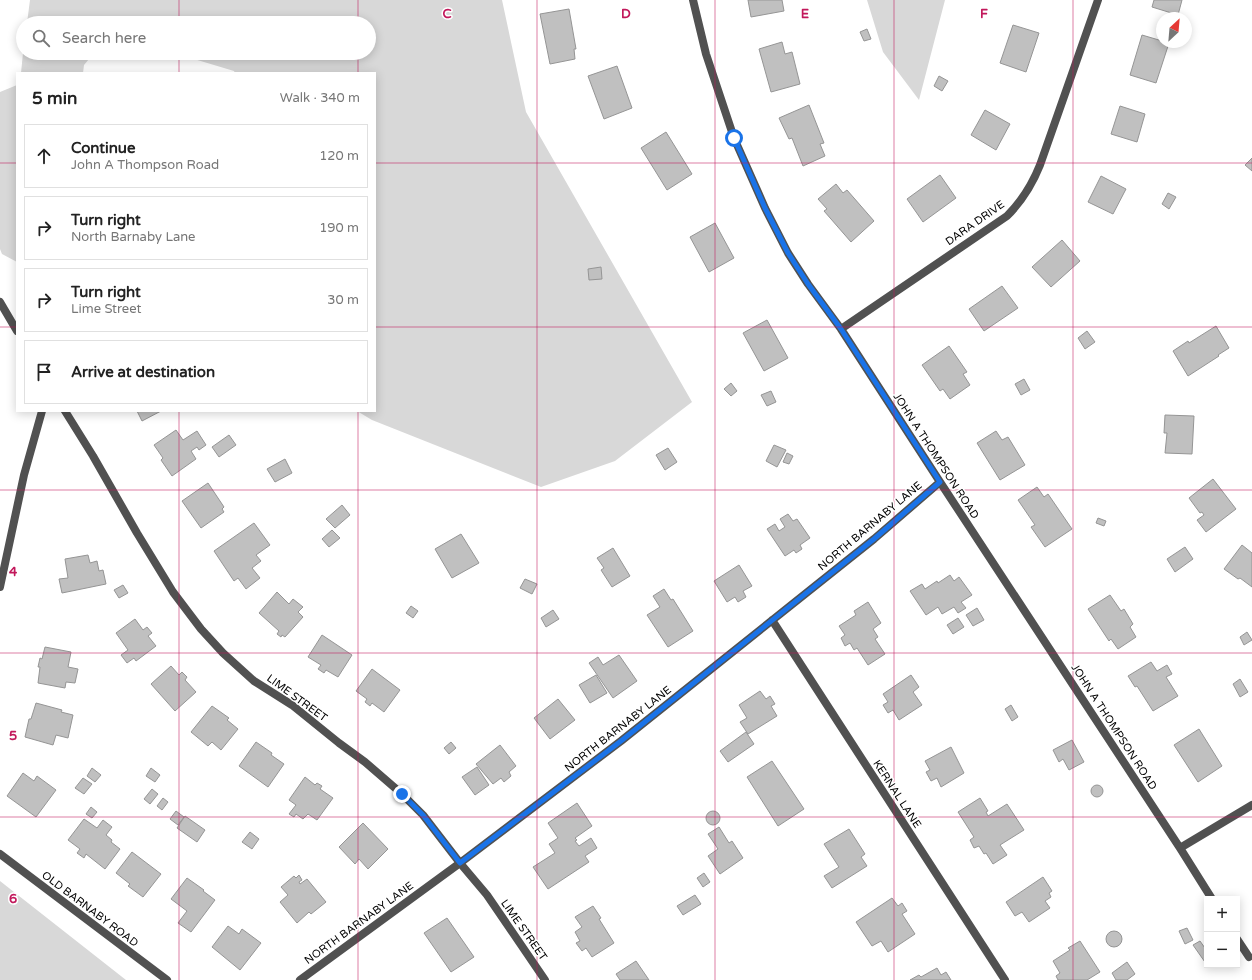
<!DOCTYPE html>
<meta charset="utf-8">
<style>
body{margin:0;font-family:"Varela Round",sans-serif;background:#f6f6f6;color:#222}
.controls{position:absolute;right:12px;bottom:12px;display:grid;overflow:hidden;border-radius:0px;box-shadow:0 2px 10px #0003}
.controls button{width:36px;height:36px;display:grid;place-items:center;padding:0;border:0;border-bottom:1px solid #e0e0e0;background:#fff;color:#222;font:20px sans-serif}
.compass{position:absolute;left:1156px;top:12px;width:36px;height:36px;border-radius:50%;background:#fff;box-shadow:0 2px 10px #0003;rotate:26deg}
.stop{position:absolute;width:12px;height:12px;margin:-9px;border:3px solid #1a73e8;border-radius:50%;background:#fff}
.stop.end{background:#1a73e8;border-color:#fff;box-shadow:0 1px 4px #0008}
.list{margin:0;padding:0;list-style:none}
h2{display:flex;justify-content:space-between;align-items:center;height:52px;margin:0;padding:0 16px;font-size:17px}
h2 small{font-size:13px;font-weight:400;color:#767676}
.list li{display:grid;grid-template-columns:26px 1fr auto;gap:12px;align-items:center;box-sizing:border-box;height:64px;margin:0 8px 8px;padding:0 8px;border:1px solid #e0e0e0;border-radius:0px}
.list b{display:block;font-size:15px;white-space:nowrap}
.list p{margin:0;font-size:13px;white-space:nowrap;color:#767676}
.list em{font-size:13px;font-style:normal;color:#767676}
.icon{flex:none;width:22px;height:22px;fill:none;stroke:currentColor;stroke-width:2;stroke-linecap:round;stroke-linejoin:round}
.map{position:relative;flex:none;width:1252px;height:980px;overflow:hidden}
.search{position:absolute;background:#fff;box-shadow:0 2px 10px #0003;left:16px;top:16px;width:360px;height:44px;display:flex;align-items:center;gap:10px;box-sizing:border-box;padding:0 14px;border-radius:22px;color:#767676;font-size:15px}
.panel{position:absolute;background:#fff;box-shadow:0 2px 10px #0003;left:16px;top:72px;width:360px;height:340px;border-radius:0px}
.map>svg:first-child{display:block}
</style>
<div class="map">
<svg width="1252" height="980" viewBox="0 0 1252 980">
<rect width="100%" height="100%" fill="#fff"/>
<path fill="#d8d8d8" d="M30,0H502L526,112L692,402L615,461L541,487L372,420L357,411H375V73H235L234,71L174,53H369V23H27Z
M867,0H945L919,100L883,52Z
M23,53H94L84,65L83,73H21Z
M17,85V262L2,254L0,249V92Z
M0,880V881L126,980H0Z"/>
<path fill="#c0c0c0" stroke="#959595" d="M748,0H782L784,11L751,17Z
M1154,0H1182L1178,15L1152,7Z
M569,9L576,49H574L575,59L550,64L540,14Z
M1013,25L1039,33L1026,72L1000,63Z
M867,29L871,39L864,41L860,32Z
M1142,35L1169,43L1156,83L1130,75Z
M782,42L785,54L792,52L800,84L771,92L759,49Z
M617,66L632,108L604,119L588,76Z
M939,76L948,81L942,91L934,86Z
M809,105L824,143L820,144L825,156L803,166L792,138L789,139L779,118Z
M1120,106L1145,114L1137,142L1111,134Z
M985,110L1010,124L996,150L971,135Z
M666,132L692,174L667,190L641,148Z
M1252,158V171L1245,165Z
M940,175L956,198L923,222L907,199Z
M1101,176L1126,189L1113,214L1088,202Z
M836,184L843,193L847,190L874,221L851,242L824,211L827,209L818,199Z
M1168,193L1176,197L1169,209L1162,204Z
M715,223L734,258L709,272L690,237Z
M1062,240L1080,261L1051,287L1032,267Z
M601,267L602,279L589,280L588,269Z
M1002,286L1018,308L984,331L969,309Z
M767,320L788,358L764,371L743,333Z
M1216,326L1229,348L1218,355L1219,356L1188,376L1173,351L1188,341L1189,343Z
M1087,331L1095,342L1085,349L1078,338Z
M949,346L967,372L963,374L970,385L950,399L943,389L940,391L922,365Z
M1024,379L1030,390L1021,395L1015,384Z
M731,383L737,391L731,396L724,389Z
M771,391L776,402L767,406L761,395Z
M137,411H161L142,421Z
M1165,415L1194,416L1192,454L1165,453L1167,433H1164Z
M176,430L183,440L197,431L206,445L199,450L197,447L191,451L196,459L172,476L161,460L163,458L154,445Z
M996,431L1002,440L1008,437L1025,465L1000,480L977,443Z
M229,435L236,445L219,457L212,447Z
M774,445L786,450L777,467L766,461Z
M668,448L677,462L665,470L656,455Z
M787,453L793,456L789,464L783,462Z
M285,459L292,473L275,482L267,469Z
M1213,479L1236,509L1206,532L1197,520L1204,515L1202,512L1200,513L1189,498Z
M208,483L224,507L222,509L224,512L201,528L182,501Z
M1037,487L1044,497L1048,494L1072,529L1045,547L1031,527L1035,525L1018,500Z
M342,505L350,515L335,528L326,519Z
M788,514L793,521L797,519L810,538L800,545L802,549L796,553L794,550L785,556L767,529L775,524L779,531L785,527L780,519Z
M1098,518L1106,521L1104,526L1096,523Z
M254,523L270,545L256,555L261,561L252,568L260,578L246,589L238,578L234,581L214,551Z
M332,530L340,538L329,547L322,539Z
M461,534L479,563L452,578L435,549Z
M1242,545L1252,553V587L1240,578L1238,579L1224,569Z
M1185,547L1193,559L1175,572L1167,559Z
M613,548L630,576L612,587L601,570L604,568L597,558Z
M88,555L90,563L97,561L99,571L103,570L106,584L62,593L59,579L68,578L65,559Z
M739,565L752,586L743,591L746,597L738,602L735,597L727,602L714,581Z
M950,575L954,581L959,577L972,595L961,602L966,608L958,613L954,607L942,614L938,607L926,615L910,591L922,584L925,589L937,581L938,583Z
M525,579L537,584L532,594L520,588Z
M123,585L128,593L119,598L114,590Z
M664,589L671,600L673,599L693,631L668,647L647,615L660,607L653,596Z
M277,592L289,604L293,599L303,607L298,612L303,617L285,637L282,635L281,637L277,634L279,631L259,613Z
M1110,595L1121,611L1124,609L1133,624L1130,627L1136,637L1118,649L1111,639L1109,641L1088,609Z
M868,602L881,623L873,629L878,637L875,639L885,654L868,665L857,648L854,650L850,643L845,646L841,638L845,635L839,626L856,615L854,611Z
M411,606L418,611L413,618L406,613Z
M977,608L984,620L973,626L966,615Z
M553,610L559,619L546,627L541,618Z
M958,618L964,627L953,634L947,625Z
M135,619L143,630L147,627L152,633L148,636L156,646L136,661L134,658L127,663L121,655L128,650L116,633Z
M1247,632L1252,640L1244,645L1240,637Z
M322,635L352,655L338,677L326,670L324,673L318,669L321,665L308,657Z
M45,647L71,652L68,667L78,669L75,683L66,682L65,688L38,683L40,667H38L40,658L42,659Z
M619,655L637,681L613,698L589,663L598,657L603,665Z
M1151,662L1157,671L1167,665L1172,674L1166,677L1178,696L1153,711L1137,686L1135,687L1128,676Z
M171,666L179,675L182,672L187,677L185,680L196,692L175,711L151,684Z
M372,669L400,690L384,712L372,703L370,706L365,702L367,699L356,691Z
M596,675L607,693L590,703L579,685Z
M911,675L919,687L913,692L922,705L899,720L893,710L888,713L883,705L888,702L883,694Z
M1240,679L1248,692L1240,697L1233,684Z
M760,691L766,699L770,696L775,704L771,706L777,716L748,734L740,722L747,718L739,705Z
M558,699L575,720L550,739L534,718Z
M36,703L62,710L61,712L73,715L68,738L56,735L53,745L25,737L29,719H31Z
M1011,705L1018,717L1012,721L1005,709Z
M212,706L229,718L227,720L238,729L221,750L212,742L208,746L191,732Z
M1199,729L1222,766L1198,782L1174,745Z
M746,732L754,744L728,762L720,751Z
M1072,740L1084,762L1069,770L1063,759L1059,762L1053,750Z
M256,742L272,753L271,755L284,764L268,787L239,766Z
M451,742L456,748L449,754L444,748Z
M500,745L516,766L509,772L511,776L504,782L501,778L493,784L476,764Z
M951,747L964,773L941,787L937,778L931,781L926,772L930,770L925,761Z
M772,761L804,809L778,826L747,777Z
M477,767L489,785L475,795L462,777Z
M92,768L101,775L95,782L87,776Z
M151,768L160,775L155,782L146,776Z
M23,773L34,781L37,776L56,790L36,817L7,796Z
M305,777L315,785L317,783L322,786L320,789L333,798L317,820L308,814L303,819L296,814L294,817L289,814L296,805L289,800Z
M83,778L92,784L84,794L75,788Z
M1091 791a6 6 0 1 1 12 0a6 6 0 1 1-12 0Z
M152,789L158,794L150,804L144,799Z
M163,798L168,802L162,810L157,806Z
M980,798L988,811L986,812L988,816L1007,804L1024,830L1000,845L1007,855L993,864L986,853L984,854L979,846L974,848L970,840L974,837L958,812Z
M577,803L592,826L575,838L577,840L575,841L579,846L591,838L597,848L585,856L589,862L548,889L533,867L555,853L549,844L558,838L548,823Z
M91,807L97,812L92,818L86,814Z
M706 818a7 7 0 1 1 14 0a7 7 0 1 1-14 0Z
M176,811L184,817L178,825L170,819Z
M185,816L205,830L197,842L177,828Z
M84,819L97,828L103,820L112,827L106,835L112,840L111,842L120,849L105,869L86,854L84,858L77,853L80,849L68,840Z
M363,823L388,849L368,869L359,859L355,864L339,847Z
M719,827L729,843L732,841L743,858L720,874L708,856L718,849L708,834Z
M849,829L865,854L861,857L867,866L832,888L824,876L839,867L824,844Z
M250,832L259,839L252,849L242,842Z
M132,852L161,874L143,897L128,886L130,884L116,873Z
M704,873L710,882L703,887L697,878Z
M299,875L302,880L299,882L300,884L307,879L326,902L311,914L309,912L297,923L280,902L288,895L281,887L294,876L296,878Z
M1043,877L1052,891L1049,893L1051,897L1045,901L1050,908L1029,922L1022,912L1015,916L1006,902Z
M187,878L204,890L203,891L215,900L191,932L178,923L187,911L171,899Z
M695,895L701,904L683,915L677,906Z
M892,898L898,906L902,903L907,911L902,914L915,934L888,952L881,941L872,946L856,922Z
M593,906L601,918L599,919L614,943L592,957L586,948L582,951L576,943L580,941L575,932L582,927L575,917Z
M447,918L474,957L451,972L424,933Z
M228,926L239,934L242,929L261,943L240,970L212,947Z
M1187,928L1193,940L1185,944L1179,931Z
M1106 939a8 8 0 1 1 16 0a8 8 0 1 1-16 0Z
M1080,941L1100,972L1087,980H1058L1056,976L1060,973L1053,961L1070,950L1068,948Z
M1200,941L1207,951V965L1193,945Z
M636,961L649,980H620L616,974Z
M1127,962L1135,974L1127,980H1116L1112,973Z
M937,968L941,975L946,972L951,980H910L919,975L921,977Z"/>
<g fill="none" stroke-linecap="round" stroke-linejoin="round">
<path stroke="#515151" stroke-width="8" d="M693,0L706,54L734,138L765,208L788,253L808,284L841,329L940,482L1180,848L1212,899
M0,302L17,331
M841,329L1007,216C1022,201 1032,185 1040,165L1098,0
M65,411L93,456L137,533L173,592L201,629L223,653L254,681L292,705L339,743L365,762L402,794L423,815L460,863L487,895L545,980
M0,587L24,475L42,411
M772,620L1005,980
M1180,848L1252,805
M0,854L167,980
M1237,939L1249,957
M300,980L460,863L621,741L874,539L940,482"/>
</g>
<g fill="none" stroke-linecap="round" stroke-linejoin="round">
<path stroke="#1a73e8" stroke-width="5" d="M402,794L423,815L460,863L621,741L874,539L940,482L841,329L808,284L788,253L765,208L734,138"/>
</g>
<path fill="none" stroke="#c2185b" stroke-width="1" stroke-opacity="0.55" d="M179,0V23M358,0V23M537,0V980M715,0V980M894,0V980M1073,0V980M179,53V73M358,53V73M0,163H17M375,163H1252M0,327H17M375,327H1252M179,411V980M358,411V980M0,490H1252M0,653H1252M0,817H1252"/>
<g text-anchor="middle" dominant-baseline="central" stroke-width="3" stroke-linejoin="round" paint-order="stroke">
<g font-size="11" fill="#000" stroke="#fff">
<text transform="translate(975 223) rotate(-35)">DARA DRIVE</text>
<text transform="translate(936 456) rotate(57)">JOHN A THOMPSON ROAD</text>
<text transform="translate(870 526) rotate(-40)">NORTH BARNABY LANE</text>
<text transform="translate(297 698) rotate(36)">LIME STREET</text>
<text transform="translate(1114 727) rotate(57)">JOHN A THOMPSON ROAD</text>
<text transform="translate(618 729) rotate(-38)">NORTH BARNABY LANE</text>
<text transform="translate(897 794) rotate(57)">KERNAL LANE</text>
<text transform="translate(90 909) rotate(37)">OLD BARNABY ROAD</text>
<text transform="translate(359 923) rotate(-36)">NORTH BARNABY LANE</text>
<text transform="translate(524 930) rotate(55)">LIME STREET</text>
</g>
</g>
<g font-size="13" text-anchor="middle" font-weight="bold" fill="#c2185b" stroke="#fff" stroke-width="3" stroke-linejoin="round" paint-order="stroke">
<text x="447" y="18">C</text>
<text x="626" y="18">D</text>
<text x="805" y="18">E</text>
<text x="984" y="18">F</text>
<text x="13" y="576">4</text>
<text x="13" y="740">5</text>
<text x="13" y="903">6</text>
</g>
</svg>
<div class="controls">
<button>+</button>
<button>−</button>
</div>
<svg class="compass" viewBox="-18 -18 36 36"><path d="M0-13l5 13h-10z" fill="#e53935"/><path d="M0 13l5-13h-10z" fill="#767676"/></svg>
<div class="stop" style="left:734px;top:138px"></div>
<div class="stop end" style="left:402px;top:794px"></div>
<div class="search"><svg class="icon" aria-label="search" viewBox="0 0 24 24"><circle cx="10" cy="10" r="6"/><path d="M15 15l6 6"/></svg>Search here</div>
<section class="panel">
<h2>5 min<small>Walk · 340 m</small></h2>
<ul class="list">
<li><svg class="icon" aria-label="ahead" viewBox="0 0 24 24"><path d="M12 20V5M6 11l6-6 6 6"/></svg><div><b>Continue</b><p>John A Thompson Road</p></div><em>120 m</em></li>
<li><svg class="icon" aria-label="right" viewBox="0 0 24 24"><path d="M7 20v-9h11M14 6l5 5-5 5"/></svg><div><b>Turn right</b><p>North Barnaby Lane</p></div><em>190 m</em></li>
<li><svg class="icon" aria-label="right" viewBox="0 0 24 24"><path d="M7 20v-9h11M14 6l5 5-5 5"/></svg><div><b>Turn right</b><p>Lime Street</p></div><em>30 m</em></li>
<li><svg class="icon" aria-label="arrive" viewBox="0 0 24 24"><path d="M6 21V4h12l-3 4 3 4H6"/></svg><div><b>Arrive at destination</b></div></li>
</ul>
</section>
</div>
